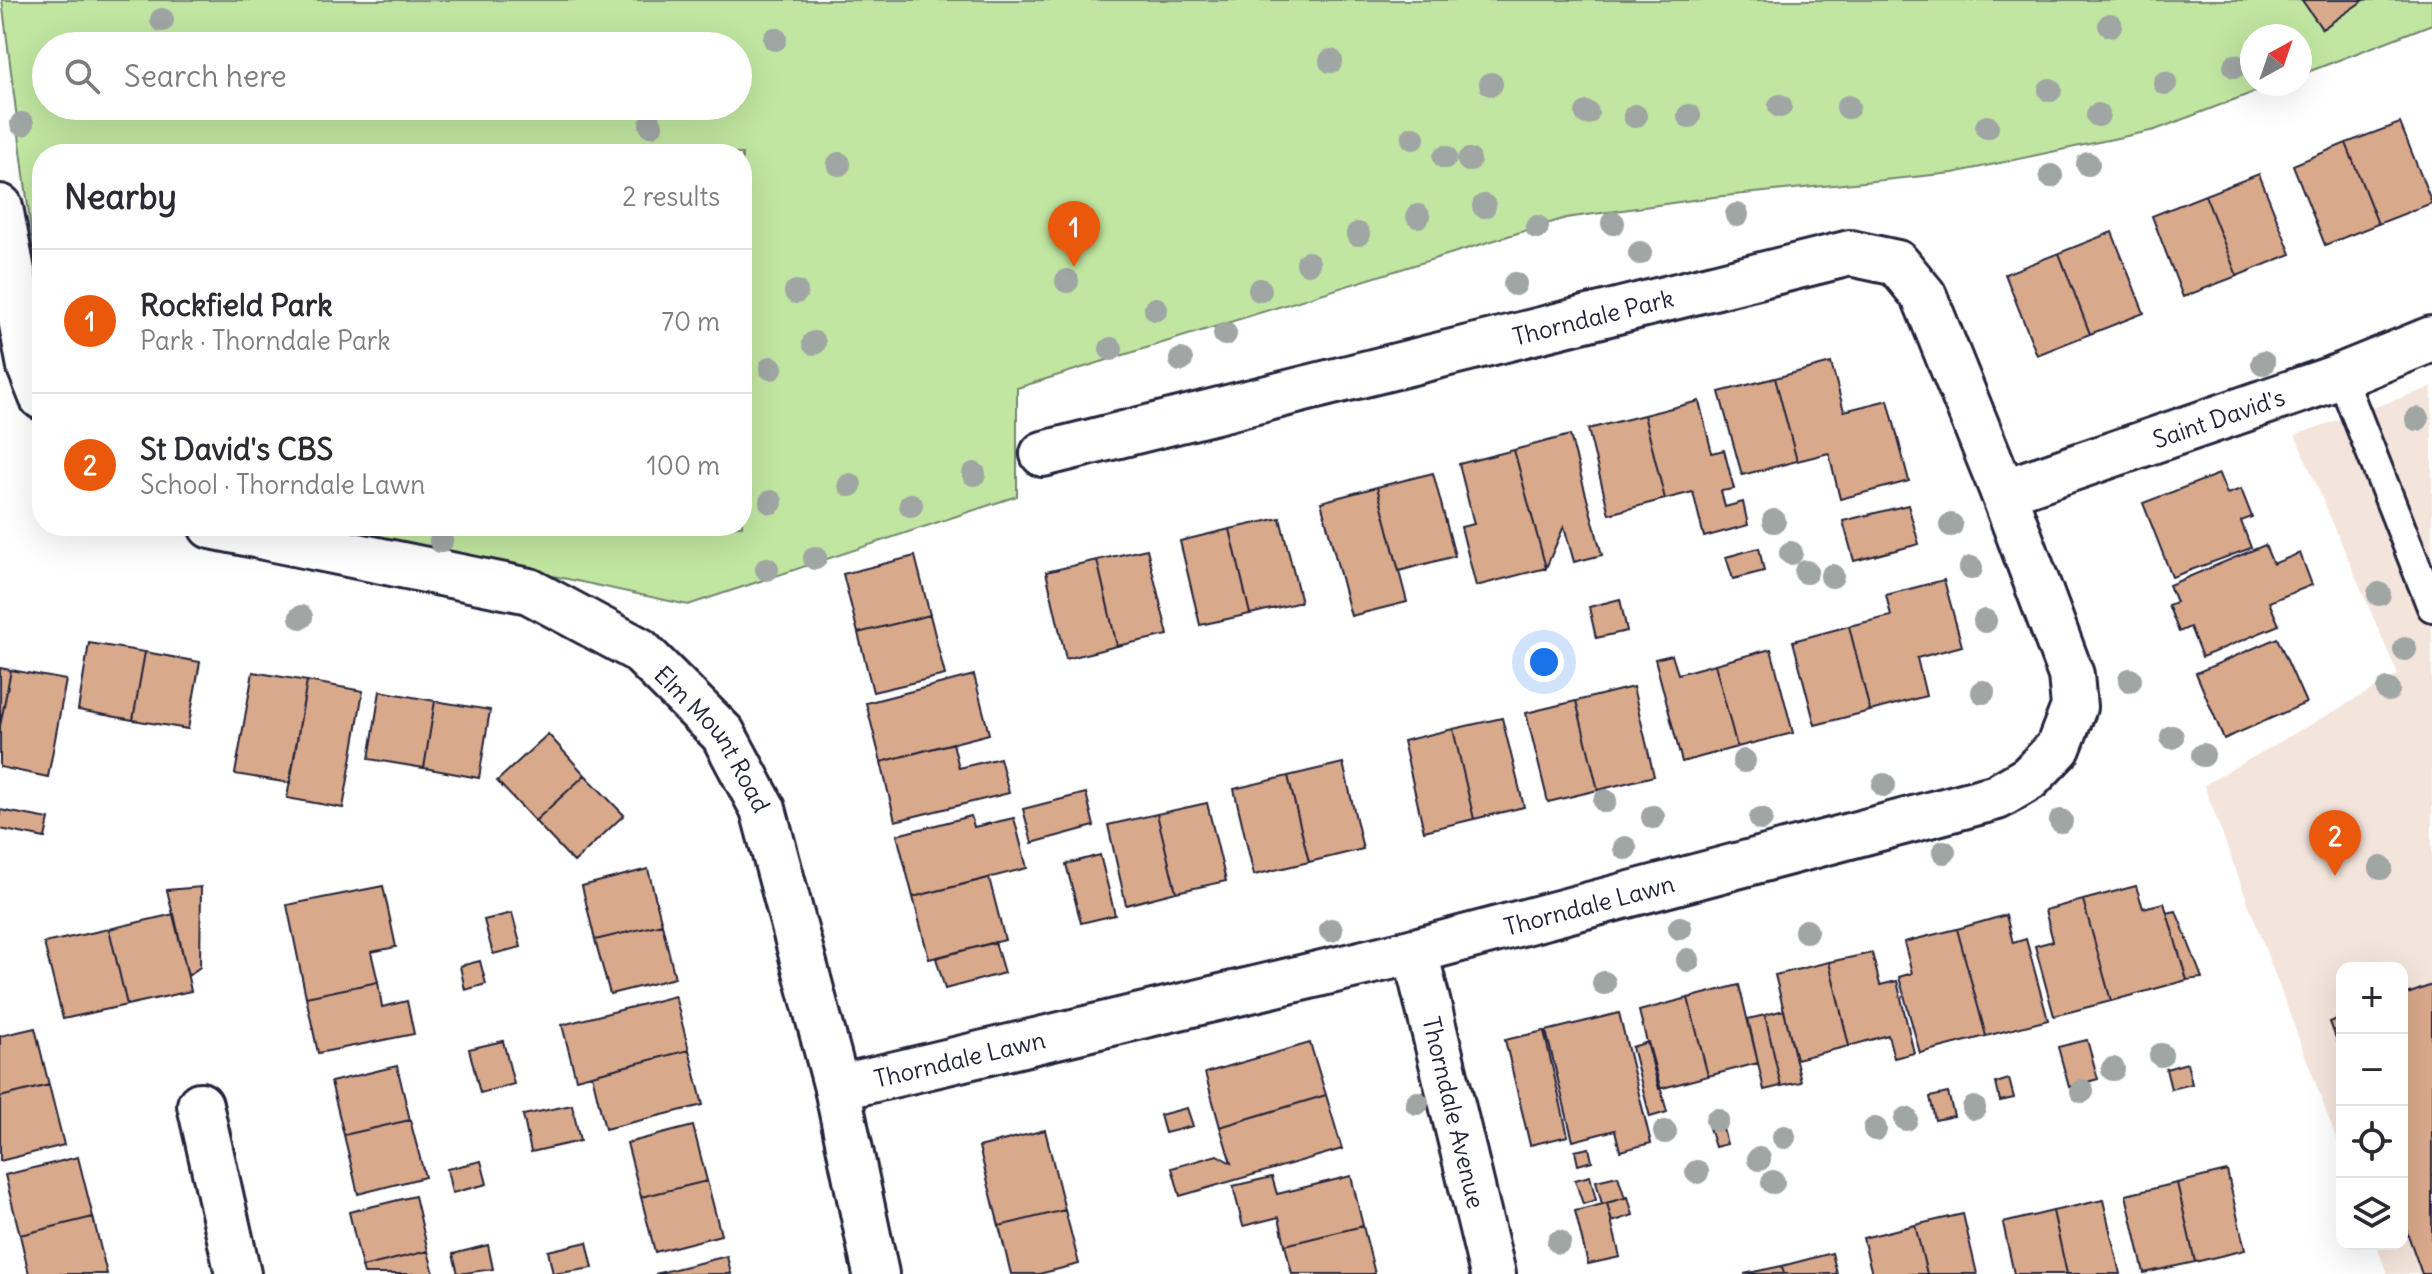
<!DOCTYPE html>
<meta charset="utf-8">
<style>
body{margin:0;font-family:Delius,sans-serif;background:#f7f7f7;color:#2b2b33}
.controls{position:absolute;right:24px;bottom:24px;display:grid;overflow:hidden;border-radius:16px;box-shadow:0 8px 32px #0002}
.controls button{width:72px;height:72px;display:grid;place-items:center;padding:0;border:0;border-bottom:2px solid #e1e1e2;background:#fff;color:#2b2b33;font:40px sans-serif}
.compass{position:absolute;left:2240px;top:24px;width:72px;height:72px;border-radius:50%;background:#fff;box-shadow:0 8px 32px #0002;rotate:40deg}
.you{position:absolute;left:1544px;top:662px;width:28px;height:28px;margin:-20px;border:6px solid #fff;border-radius:50%;background:#1a73e8;box-shadow:0 0 0 12px #1a73e833}
.badge{display:grid;place-items:center;width:52px;height:52px;border-radius:50%;background:#ea580c;color:#fff;font-size:26px;font-weight:700}
.pin{position:absolute;translate:-50% -66px;filter:drop-shadow(0 2px 4px #0008)}
.pin::after{content:'';position:absolute;top:42px;width:28px;height:24px;background:inherit;clip-path:polygon(0 0,100% 0,50% 100%)}
.list{margin:0;padding:0;list-style:none}
h2{display:flex;justify-content:space-between;align-items:center;height:104px;margin:0;padding:0 32px;font-size:34px}
h2 small{font-size:26px;font-weight:400;color:#7c7c81}
.list li{display:grid;grid-template-columns:52px 1fr auto;gap:24px;align-items:center;box-sizing:border-box;height:144px;padding:0 32px;border-top:2px solid #e1e1e2}
.list b{display:block;font-size:30px;white-space:nowrap}
.list p{margin:0;font-size:26px;white-space:nowrap;color:#7c7c81}
.list em{font-size:26px;font-style:normal;color:#7c7c81}
.icon{flex:none;width:44px;height:44px;fill:none;stroke:currentColor;stroke-width:2;stroke-linecap:round;stroke-linejoin:round}
.map{position:relative;flex:none;width:2432px;height:1274px;overflow:hidden}
.search{position:absolute;background:#fff;box-shadow:0 8px 32px #0002;left:32px;top:32px;width:720px;height:88px;display:flex;align-items:center;gap:20px;box-sizing:border-box;padding:0 28px;border-radius:44px;color:#7c7c81;font-size:30px}
.panel{position:absolute;background:#fff;box-shadow:0 8px 32px #0002;left:32px;top:144px;width:720px;height:392px;border-radius:32px}
.map>svg:first-child{display:block}
</style>
<div class="map">
<svg width="2432" height="1274" viewBox="0 0 2432 1274">
<rect width="100%" height="100%" fill="#fff"/>
<filter id="ink" filterUnits="userSpaceOnUse"><feTurbulence type="fractalNoise" baseFrequency=".0125" numOctaves="2"/><feDisplacementMap in="SourceGraphic" scale="16" xChannelSelector="R" yChannelSelector="G"/><feConvolveMatrix kernelMatrix="1 2 1 2 8 2 1 2 1" color-interpolation-filters="sRGB"/></filter>
<g filter="url(#ink)">
<path fill="#f4e5dc" d="M2432,387V1274H2387L2376,1244H2402V968H2342V1154L2204,785L2398,675L2295,435Z"/>
<path fill="#c1e6a1" stroke="#72846e" stroke-width="2" fill-rule="evenodd" d="M2,0H2432V24L2300,75V36H2252V84H2275L2155,130L1953,173L1714,197L1566,218L1017,388V496L688,605L322,526H742V154H42V317ZM46,46H738V106H46Z"/>
<path fill="#d9a98b" stroke="#22223b" stroke-width="2" d="M2302,0H2364L2322,29Z
M2400,123L2432,203L2378,224L2346,143Z
M2346,143L2378,224L2325,245L2293,165Z
M2259,174L2291,254L2237,276L2205,195Z
M2205,195L2237,276L2183,297L2152,216Z
M2112,232L2144,313L2090,334L2059,253Z
M2059,253L2090,334L2037,355L2005,274Z
M1831,363L1844,411L1888,400L1909,481L1840,499L1829,453L1797,461L1775,378Z
M1775,378L1797,461L1742,475L1719,392Z
M1699,401L1712,453L1724,450L1734,489L1721,491L1725,507L1743,502L1748,525L1704,537L1693,492L1665,499L1644,415Z
M1644,415L1665,499L1609,514L1588,429Z
M1570,435L1602,555L1574,562L1564,526L1546,568L1514,450Z
M1514,450L1546,568L1476,586L1461,527L1474,524L1459,464Z
M1433,473L1455,556L1399,571L1377,487Z
M2219,474L2227,494L2241,489L2252,517L2241,521L2251,548L2172,577L2143,503Z
M1377,487L1407,602L1351,616L1321,502Z
M1908,505L1919,544L1854,561L1843,521Z
M1280,518L1301,602L1250,614L1230,529Z
M1230,529L1250,614L1200,625L1180,541Z
M2265,545L2273,564L2300,553L2312,585L2269,602L2279,625L2202,657L2190,627L2179,632L2168,605L2176,602L2169,585Z
M1759,548L1764,571L1733,579L1726,557Z
M1147,549L1168,635L1117,646L1097,560Z
M915,556L930,615L858,633L843,574Z
M1097,560L1117,646L1066,659L1046,572Z
M1944,580L1962,646L1917,658L1926,696L1870,711L1849,626L1891,616L1886,595Z
M1620,599L1627,631L1596,638L1589,607Z
M930,615L945,675L873,692L858,633Z
M1849,626L1870,711L1815,725L1793,641Z
M2277,638L2306,703L2224,739L2196,673Z
M89,643L145,652L133,720L78,710Z
M1771,649L1793,733L1737,747L1715,664Z
M145,652L200,662L188,729L133,720Z
M1672,655L1678,674L1715,664L1737,747L1682,762L1655,659Z
M0,668L11,670L0,726Z
M11,670L66,680L48,777L0,767V726Z
M253,672L307,681L290,783L235,774Z
M974,675L989,734L881,762L866,703Z
M307,681L363,691L343,808L287,798Z
M1633,687L1654,776L1598,790L1576,701Z
M380,691L435,701L424,768L369,759Z
M435,701L490,710L479,778L424,768Z
M1576,701L1598,790L1548,802L1526,713Z
M1502,718L1524,807L1474,819L1453,729Z
M1453,729L1474,819L1424,831L1403,741Z
M548,734L585,775L535,821L497,781Z
M953,743L959,768L1000,758L1009,793L895,821L881,762Z
M1343,763L1363,849L1309,862L1288,776Z
M585,775L624,815L574,862L535,821Z
M1288,776L1309,862L1254,875L1234,789Z
M1086,793L1094,826L1032,843L1023,809Z
M1207,803L1226,881L1176,892L1157,814Z
M0,810L49,819L45,838L0,829Z
M1157,814L1176,892L1126,905L1108,825Z
M971,816L974,827L1014,818L1027,868L913,897L897,835Z
M1100,855L1115,915L1081,923L1066,864Z
M648,869L662,924L595,940L582,886Z
M989,878L1005,940L929,959L913,897Z
M383,886L396,947L371,952L378,982L306,997L287,905Z
M2136,886L2143,908L2164,903L2187,980L2111,1001L2083,900Z
M201,887L200,967L188,976L167,890Z
M2083,900L2111,1001L2054,1016L2035,946L2053,941L2045,910Z
M2176,911L2202,978L2187,980L2167,913Z
M512,913L521,947L493,954L484,920Z
M174,914L191,991L127,1005L109,929Z
M2006,915L2013,943L2026,939L2048,1020L1986,1036L1957,929Z
M662,924L675,978L610,994L595,940Z
M109,929L127,1005L63,1019L44,943Z
M1957,929L1986,1036L1920,1053L1899,977L1912,973L1904,942Z
M995,942L1004,973L945,989L936,958Z
M1872,953L1880,985L1897,981L1914,1053L1894,1058L1888,1035L1849,1046L1829,962Z
M480,961L486,984L465,990L460,966Z
M1829,962L1849,1046L1796,1059L1775,975Z
M378,982L382,1007L407,1001L414,1034L318,1053L306,997Z
M1739,985L1758,1063L1708,1076L1688,998Z
M2432,985V1274H2422L2402,1218V996Z
M675,996L689,1050L576,1079L562,1025Z
M1688,998L1708,1076L1659,1089L1639,1011Z
M1784,1010L1801,1082L1781,1086L1765,1015Z
M1619,1013L1651,1143L1620,1151L1615,1130L1573,1141L1546,1031Z
M1765,1015L1781,1086L1764,1090L1748,1019Z
M2342,1017V1054L2330,1022Z
M35,1028L49,1085L0,1097V1036Z
M1544,1031L1568,1136L1530,1145L1505,1040Z
M2087,1040L2098,1079L2069,1087L2058,1047Z
M503,1041L514,1084L480,1093L469,1049Z
M1648,1042L1667,1112L1650,1117L1632,1047Z
M1310,1043L1326,1095L1220,1127L1205,1073Z
M689,1050L703,1105L605,1129L592,1075Z
M2187,1063L2192,1084L2171,1089L2166,1069Z
M397,1066L410,1120L344,1135L331,1082Z
M2009,1079L2014,1098L2000,1101L1996,1083Z
M49,1085L64,1145L0,1161V1097Z
M1948,1093L1954,1116L1935,1120L1930,1097Z
M1326,1095L1342,1149L1180,1196L1172,1168L1217,1155L1231,1163L1220,1127Z
M572,1105L580,1141L531,1152L523,1115Z
M1187,1108L1193,1126L1165,1133L1160,1115Z
M410,1120L425,1177L358,1194L344,1135Z
M1721,1121L1727,1144L1715,1147L1708,1125Z
M693,1126L707,1181L641,1197L627,1143Z
M1045,1130L1065,1210L999,1226L979,1147Z
M1589,1148L1592,1161L1578,1165L1575,1151Z
M78,1157L93,1217L20,1235L5,1175Z
M481,1161L487,1184L452,1193L447,1169Z
M2227,1171L2245,1250L2195,1262L2177,1183Z
M1351,1176L1363,1226L1285,1245L1279,1217L1243,1226L1233,1186L1272,1177L1277,1194Z
M1590,1176L1596,1200L1583,1204L1575,1180Z
M1618,1176L1625,1198L1602,1204L1596,1181Z
M707,1181L721,1235L655,1252L641,1197Z
M2177,1183L2195,1262L2144,1273L2126,1195Z
M415,1196L428,1251L362,1267L349,1212Z
M1628,1197L1633,1215L1612,1222L1607,1203Z
M2103,1200L2120,1274H2067L2053,1211Z
M1607,1203L1620,1257L1588,1264L1575,1211Z
M1065,1210L1079,1264L1039,1274H1011L999,1226Z
M2053,1211L2067,1274H2014L2003,1223Z
M1963,1214L1977,1274H1927L1915,1225Z
M93,1217L107,1274H29L20,1235Z
M1915,1225L1927,1274H1872L1863,1238Z
M1363,1226L1375,1274H1292L1285,1245Z
M587,1242L593,1268L553,1274L548,1251Z
M488,1245L493,1269L458,1274L453,1254Z
M428,1251L434,1274H364L362,1267Z
M1832,1253L1837,1274H1784L1782,1266Z
M727,1256L731,1274H655Z
M1782,1266L1784,1274H1744Z"/>
<g fill="none" stroke-linecap="round" stroke-linejoin="round">
<g stroke="#22223b" stroke-width="34">
<path id="service" d="M2341,376L2432,607"/>
</g>
<g stroke="#22223b" stroke-width="50">
<g id="minor">
<path d="M0,207L30,367L42,397"/>
<path id="s1" d="M2003,492L2341,376L2432,339"/>
<path id="s2" d="M211,526L529,591L639,650L723,734L763,809L837,1088L876,1274"/>
<path id="s3" d="M1415,951L1493,1274"/>
<path id="s4" d="M837,1088L1415,951L1997,797L2029,778L2058,748L2074,707L2071,675L2003,492L1924,296L1897,263L1850,253L1043,454"/>
<path d="M200,1105L238,1274"/>
</g>
</g>
<use href="#service" stroke="#fff" stroke-width="28"/>
<use href="#minor" stroke="#fff" stroke-width="44"/>
</g>
<g fill="#a0a6a4">
<circle cx="162" cy="20" r="12"/>
<circle cx="2110" cy="25" r="12"/>
<circle cx="775" cy="39" r="12"/>
<circle cx="1331" cy="61" r="12"/>
<circle cx="2235" cy="66" r="12"/>
<circle cx="2165" cy="83" r="12"/>
<circle cx="1491" cy="84" r="12"/>
<circle cx="2050" cy="90" r="12"/>
<circle cx="1780" cy="106" r="12"/>
<circle cx="1848" cy="107" r="12"/>
<circle cx="1587" cy="113" r="12"/>
<circle cx="2098" cy="115" r="12"/>
<circle cx="1635" cy="116" r="12"/>
<circle cx="1689" cy="116" r="12"/>
<circle cx="22" cy="124" r="12"/>
<circle cx="651" cy="125" r="12"/>
<circle cx="1987" cy="127" r="12"/>
<circle cx="1413" cy="138" r="12"/>
<circle cx="1445" cy="157" r="12"/>
<circle cx="1469" cy="160" r="12"/>
<circle cx="839" cy="164" r="12"/>
<circle cx="2088" cy="164" r="12"/>
<circle cx="2051" cy="176" r="12"/>
<circle cx="1484" cy="206" r="12"/>
<circle cx="1737" cy="215" r="12"/>
<circle cx="1418" cy="216" r="12"/>
<circle cx="1613" cy="223" r="12"/>
<circle cx="1537" cy="227" r="12"/>
<circle cx="1358" cy="234" r="12"/>
<circle cx="1640" cy="253" r="12"/>
<circle cx="1308" cy="263" r="12"/>
<circle cx="1067" cy="281" r="12"/>
<circle cx="1515" cy="284" r="12"/>
<circle cx="1260" cy="290" r="12"/>
<circle cx="796" cy="292" r="12"/>
<circle cx="1156" cy="309" r="12"/>
<circle cx="1225" cy="334" r="12"/>
<circle cx="814" cy="343" r="12"/>
<circle cx="1111" cy="349" r="12"/>
<circle cx="1181" cy="360" r="12"/>
<circle cx="2263" cy="363" r="12"/>
<circle cx="771" cy="368" r="12"/>
<circle cx="2417" cy="419" r="12"/>
<circle cx="974" cy="474" r="12"/>
<circle cx="850" cy="485" r="12"/>
<circle cx="771" cy="502" r="12"/>
<circle cx="911" cy="505" r="12"/>
<circle cx="1774" cy="521" r="12"/>
<circle cx="1951" cy="525" r="12"/>
<circle cx="441" cy="541" r="12"/>
<circle cx="1791" cy="553" r="12"/>
<circle cx="815" cy="558" r="12"/>
<circle cx="1971" cy="568" r="12"/>
<circle cx="767" cy="569" r="12"/>
<circle cx="1806" cy="572" r="12"/>
<circle cx="1832" cy="576" r="12"/>
<circle cx="2379" cy="594" r="12"/>
<circle cx="301" cy="617" r="12"/>
<circle cx="1985" cy="621" r="12"/>
<circle cx="2405" cy="649" r="12"/>
<circle cx="2130" cy="680" r="12"/>
<circle cx="2388" cy="690" r="12"/>
<circle cx="1983" cy="692" r="12"/>
<circle cx="2172" cy="737" r="12"/>
<circle cx="2203" cy="755" r="12"/>
<circle cx="1744" cy="761" r="12"/>
<circle cx="1884" cy="785" r="12"/>
<circle cx="1605" cy="801" r="12"/>
<circle cx="1653" cy="817" r="12"/>
<circle cx="1761" cy="819" r="12"/>
<circle cx="2061" cy="821" r="12"/>
<circle cx="1625" cy="848" r="12"/>
<circle cx="1944" cy="852" r="12"/>
<circle cx="2381" cy="868" r="12"/>
<circle cx="1680" cy="928" r="12"/>
<circle cx="1331" cy="930" r="12"/>
<circle cx="1806" cy="931" r="12"/>
<circle cx="1688" cy="960" r="12"/>
<circle cx="1604" cy="983" r="12"/>
<circle cx="2161" cy="1055" r="12"/>
<circle cx="2113" cy="1069" r="12"/>
<circle cx="2082" cy="1091" r="12"/>
<circle cx="1417" cy="1103" r="12"/>
<circle cx="1974" cy="1108" r="12"/>
<circle cx="1906" cy="1119" r="12"/>
<circle cx="1717" cy="1120" r="12"/>
<circle cx="1875" cy="1129" r="12"/>
<circle cx="1665" cy="1132" r="12"/>
<circle cx="1784" cy="1137" r="12"/>
<circle cx="1759" cy="1159" r="12"/>
<circle cx="1697" cy="1172" r="12"/>
<circle cx="1773" cy="1182" r="12"/>
<circle cx="1559" cy="1242" r="12"/>
</g>
</g>
<g text-anchor="middle" dominant-baseline="central" stroke-width="7" stroke-linejoin="round" paint-order="stroke">
<g font-size="24" fill="#22223b" stroke="#fff">
<text transform="translate(1593 317) rotate(-14)">Thorndale Park</text>
<text stroke="none"><textPath href="#s1" startOffset="228">Saint David's</textPath></text>
<text stroke="none"><textPath href="#s2" startOffset="566">Elm Mount Road</textPath></text>
<text stroke="none"><textPath href="#s4" startOffset="774">Thorndale Lawn</textPath></text>
<text stroke="none"><textPath href="#s4" startOffset="126">Thorndale Lawn</textPath></text>
<text stroke="none"><textPath href="#s3" startOffset="166">Thorndale Avenue</textPath></text>
</g>
</g>
</svg>
<div class="controls">
<button>+</button>
<button>−</button>
<button><svg class="icon" aria-label="locate" viewBox="0 0 24 24"><circle cx="12" cy="12" r="6"/><path d="M12 2v4M12 18v4M2 12h4M18 12h4"/></svg></button>
<button><svg class="icon" aria-label="layers" viewBox="0 0 24 24"><path d="M12 4l9 5-9 5-9-5zM3 14l9 5 9-5"/></svg></button>
</div>
<svg class="compass" viewBox="-18 -18 36 36"><path d="M0-13l5 13h-10z" fill="#e53935"/><path d="M0 13l5-13h-10z" fill="#7c7c81"/></svg>
<div class="you"></div>
<div class="pin badge" style="left:1074px;top:267px">1</div>
<div class="pin badge" style="left:2335px;top:876px">2</div>
<div class="search"><svg class="icon" aria-label="search" viewBox="0 0 24 24"><circle cx="10" cy="10" r="6"/><path d="M15 15l6 6"/></svg>Search here</div>
<section class="panel">
<h2>Nearby<small>2 results</small></h2>
<ul class="list">
<li><span class="badge">1</span><div><b>Rockfield Park</b><p>Park · Thorndale Park</p></div><em>70 m</em></li>
<li><span class="badge">2</span><div><b>St David's CBS</b><p>School · Thorndale Lawn</p></div><em>100 m</em></li>
</ul>
</section>
</div>
